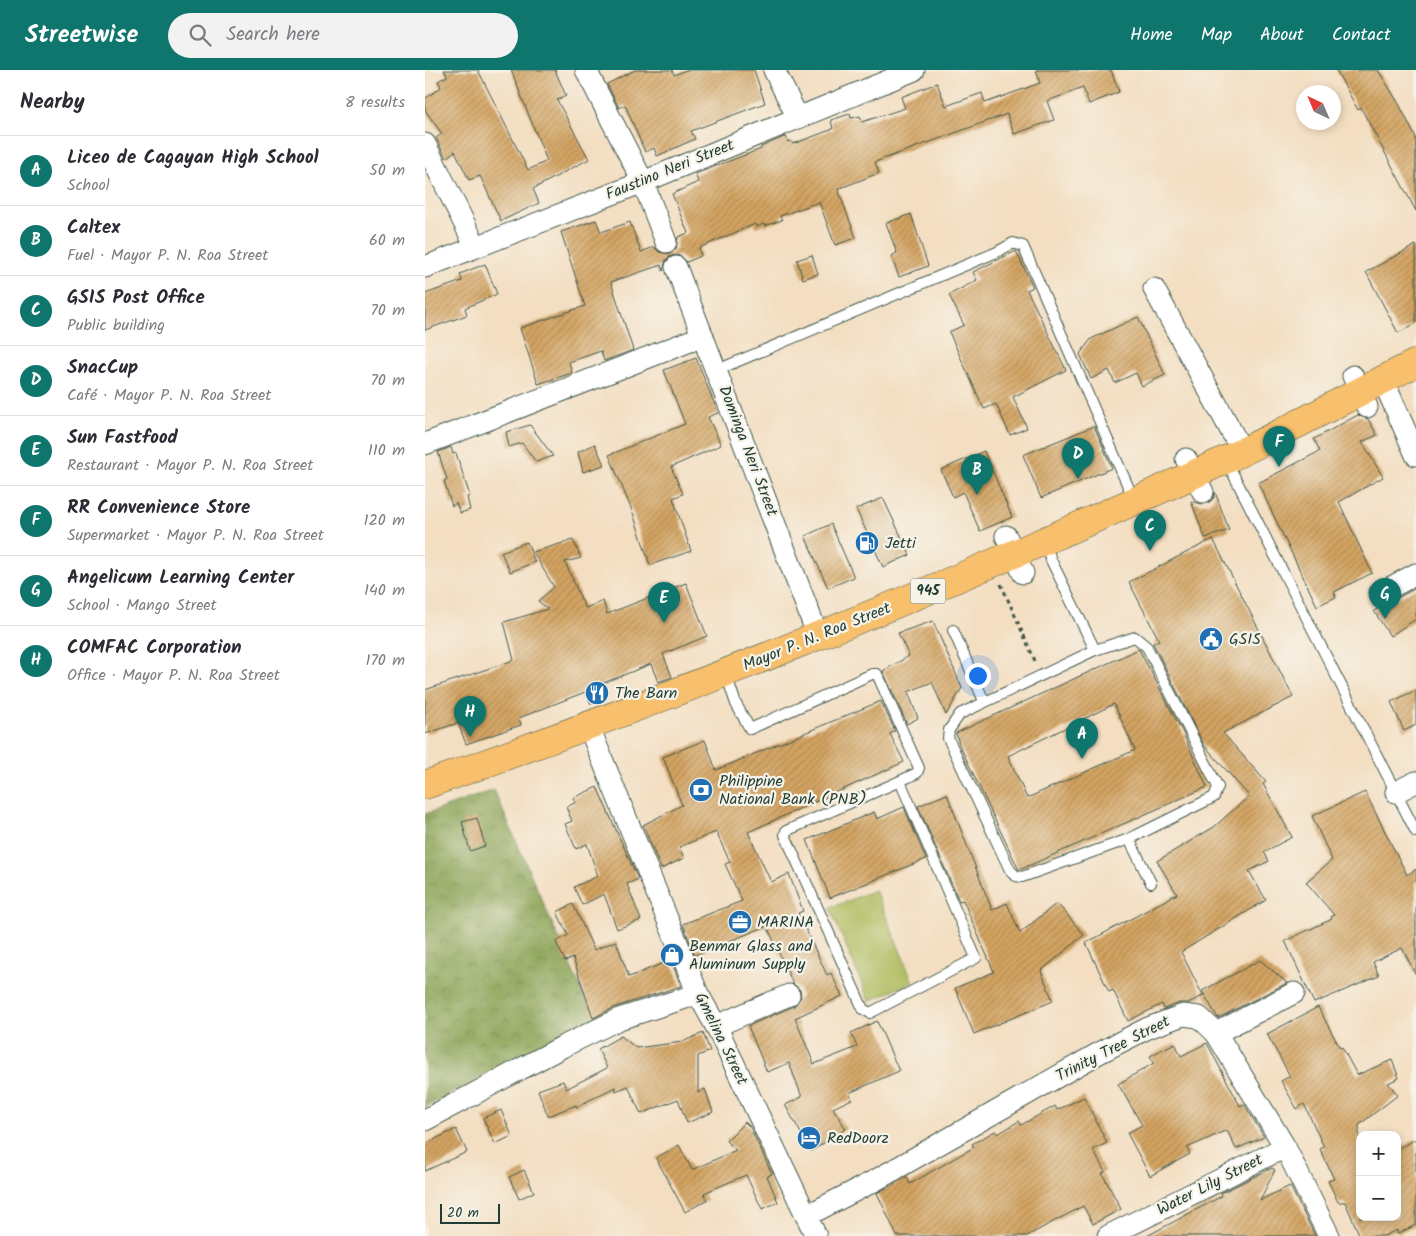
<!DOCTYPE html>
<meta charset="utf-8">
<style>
body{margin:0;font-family:Kalam,sans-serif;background:#f2f2f3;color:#2b2b33}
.controls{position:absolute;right:15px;bottom:15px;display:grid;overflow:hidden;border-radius:10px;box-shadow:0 2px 8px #0003}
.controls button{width:45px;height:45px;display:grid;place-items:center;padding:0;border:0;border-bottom:1px solid #e1e1e2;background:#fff;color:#2b2b33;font:25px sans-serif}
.compass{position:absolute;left:871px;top:15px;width:45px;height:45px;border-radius:50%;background:#fff;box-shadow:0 2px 8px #0003;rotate:316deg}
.scale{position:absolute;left:15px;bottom:12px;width:60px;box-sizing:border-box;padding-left:5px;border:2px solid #1f3d34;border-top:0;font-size:14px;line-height:18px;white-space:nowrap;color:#1f3d34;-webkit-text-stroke:4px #f7f3e8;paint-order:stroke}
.you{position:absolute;left:552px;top:605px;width:18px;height:18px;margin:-12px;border:4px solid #fff;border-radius:50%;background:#1a73e8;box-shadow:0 0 0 8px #1a73e833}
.badge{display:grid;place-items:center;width:32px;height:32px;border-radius:50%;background:#0f766e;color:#fff;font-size:16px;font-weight:700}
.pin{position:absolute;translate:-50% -41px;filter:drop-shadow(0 1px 2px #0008)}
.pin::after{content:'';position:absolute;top:26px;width:18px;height:15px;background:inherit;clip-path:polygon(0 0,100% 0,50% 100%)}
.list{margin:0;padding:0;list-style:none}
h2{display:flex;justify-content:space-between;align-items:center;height:65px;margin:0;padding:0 20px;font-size:21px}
h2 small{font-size:16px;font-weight:400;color:#7c7c81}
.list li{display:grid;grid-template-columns:32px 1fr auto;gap:15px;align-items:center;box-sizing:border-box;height:70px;padding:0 20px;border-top:1px solid #e1e1e2}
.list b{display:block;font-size:19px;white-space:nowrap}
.list p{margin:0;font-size:16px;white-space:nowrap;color:#7c7c81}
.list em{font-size:16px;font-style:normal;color:#7c7c81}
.icon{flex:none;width:28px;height:28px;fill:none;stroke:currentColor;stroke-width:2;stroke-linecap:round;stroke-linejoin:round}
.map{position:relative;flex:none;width:991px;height:1166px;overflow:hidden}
header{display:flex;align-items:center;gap:30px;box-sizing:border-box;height:70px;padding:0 25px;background:#0f766e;color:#fff}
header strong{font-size:24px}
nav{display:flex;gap:28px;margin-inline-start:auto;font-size:18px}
.search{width:350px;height:45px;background:#f2f2f3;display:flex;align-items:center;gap:12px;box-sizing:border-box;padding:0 18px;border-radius:28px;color:#7c7c81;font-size:19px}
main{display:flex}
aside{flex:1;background:#fff}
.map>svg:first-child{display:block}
</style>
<header>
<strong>Streetwise</strong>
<div class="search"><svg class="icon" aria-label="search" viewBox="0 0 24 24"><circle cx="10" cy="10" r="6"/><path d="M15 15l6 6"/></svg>Search here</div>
<nav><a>Home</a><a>Map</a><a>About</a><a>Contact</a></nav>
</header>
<main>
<aside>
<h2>Nearby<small>8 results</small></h2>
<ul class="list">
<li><span class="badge">A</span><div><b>Liceo de Cagayan High School</b><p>School</p></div><em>50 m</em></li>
<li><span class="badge">B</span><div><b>Caltex</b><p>Fuel · Mayor P. N. Roa Street</p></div><em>60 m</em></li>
<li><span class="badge">C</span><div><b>GSIS Post Office</b><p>Public building</p></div><em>70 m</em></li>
<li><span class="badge">D</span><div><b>SnacCup</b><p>Café · Mayor P. N. Roa Street</p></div><em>70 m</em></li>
<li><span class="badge">E</span><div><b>Sun Fastfood</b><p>Restaurant · Mayor P. N. Roa Street</p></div><em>110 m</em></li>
<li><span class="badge">F</span><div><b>RR Convenience Store</b><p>Supermarket · Mayor P. N. Roa Street</p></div><em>120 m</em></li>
<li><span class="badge">G</span><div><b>Angelicum Learning Center</b><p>School · Mango Street</p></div><em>140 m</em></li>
<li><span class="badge">H</span><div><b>COMFAC Corporation</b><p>Office · Mayor P. N. Roa Street</p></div><em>170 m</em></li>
</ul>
</aside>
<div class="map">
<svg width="991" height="1166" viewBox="0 0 991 1166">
<defs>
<pattern id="forest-crowns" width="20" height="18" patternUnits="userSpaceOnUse" patternTransform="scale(1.25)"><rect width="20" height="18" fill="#8aa354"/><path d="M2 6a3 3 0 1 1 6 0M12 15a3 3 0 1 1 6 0" fill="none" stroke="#708646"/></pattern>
<pattern id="building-hatch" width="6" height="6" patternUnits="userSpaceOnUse" patternTransform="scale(1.25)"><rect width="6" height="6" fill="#d4a462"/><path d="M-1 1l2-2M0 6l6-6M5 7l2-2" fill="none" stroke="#ab8752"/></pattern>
</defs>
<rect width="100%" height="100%" fill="#f7f3e8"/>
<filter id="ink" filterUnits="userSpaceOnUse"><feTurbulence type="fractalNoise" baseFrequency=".02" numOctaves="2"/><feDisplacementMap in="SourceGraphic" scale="10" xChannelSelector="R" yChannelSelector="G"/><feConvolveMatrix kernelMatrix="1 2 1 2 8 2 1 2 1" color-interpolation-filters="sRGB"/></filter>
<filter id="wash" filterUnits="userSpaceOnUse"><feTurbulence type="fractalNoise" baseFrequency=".0096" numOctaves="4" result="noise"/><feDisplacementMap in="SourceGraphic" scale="20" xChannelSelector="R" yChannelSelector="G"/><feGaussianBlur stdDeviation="1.12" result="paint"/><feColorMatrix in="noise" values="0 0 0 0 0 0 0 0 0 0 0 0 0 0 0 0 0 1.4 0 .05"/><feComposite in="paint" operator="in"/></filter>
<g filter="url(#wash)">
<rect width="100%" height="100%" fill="#f3dec1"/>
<path fill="#aebb5d" stroke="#667c48" d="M450,820L488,912L444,931L405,838Z"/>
<path fill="url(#forest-crowns)" stroke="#547044" d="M69,720L169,949L0,1037V744Z"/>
<g id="blocks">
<path fill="url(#building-hatch)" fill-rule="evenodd" d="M19,0H53L103,100L122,91L86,0H130L141,26L132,30L164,89L108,119L114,133L76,151L55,106L44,110L30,81L21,88L11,68L17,64L0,40V29L16,17L13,11L22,6Z
M210,0H247L249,5L261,0H329L340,33L266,61L270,69L232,86L229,78L220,82L200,35L194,38L182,14Z
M611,0H686L694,22L664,34L658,18L622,31L629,50L589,64L582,44L450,92L454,103L413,119L431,168L410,175L394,132L355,146L357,150L340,156L339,154L331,157L330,154L274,178L276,186L262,192L253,185L246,186L241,190L238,201L236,195L186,212L208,280L179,291L176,281L144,292L147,303L113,314L95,258L160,236L136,162L171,150L176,162L205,152L216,182L229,177L234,182L245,184L251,179L253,167L263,163L247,124L273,112L270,104L336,79V77L361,66L363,72L366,71L368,74L408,59L406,50L425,44L426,48L435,46L437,52L480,38L476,27L512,13L521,36L557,23L560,33L615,13Z
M911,0H953L974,34L991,68V141L936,38L933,40Z
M486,144L503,196L474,207L466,186L472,183L461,153Z
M991,175V253L973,263L941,202Z
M591,181L608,217L602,220L641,300L588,327L602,358L585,365L571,334L559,339L524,262L539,255L524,225L552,210L548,202Z
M387,185L393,204L378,209L372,190Z
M60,194L72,224L40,238L42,245L0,260V224L37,211L35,204Z
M713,247L740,305L717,316L711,303L690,313L684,300L666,309L655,284L666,269Z
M271,288L293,343L283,347L296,375L246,397L258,424L248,428L266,481L225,495L208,443L184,385L260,354L239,300Z
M933,345L943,349L952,365L937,372L958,407L914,432L947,503L909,522L911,527L892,536L833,413L895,381L889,369Z
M105,355L128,386L111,392L97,373L84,377L81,362Z
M669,356L687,398L616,428L598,385Z
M170,374L179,395L158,402L153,382Z
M26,377L28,384L31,383L45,426L42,427L45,440L35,443L31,433L27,436L19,411L22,409L13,382Z
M559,381L587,447L555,461L538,422L528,427L516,400Z
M790,422L804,460L780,468L766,431L777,434L783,433L789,428Z
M458,428L485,485L458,497L431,439Z
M406,454L429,507L403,518L380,466Z
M788,469L868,627L798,663L841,712L838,714L867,767L839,782L844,791L824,801L841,830L756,882L778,926L763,933H754L739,939L737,934L703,951L688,920L684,922L661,873L752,824L732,791L789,757L824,726L779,675L728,573L734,570L704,512Z
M148,470L156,488L140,492L160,538L178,531L182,544L261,513L282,566L238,584L247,607L233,612L226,594L176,614L182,628L166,634L160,622L94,648L96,655L41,674L33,653L0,664V620L89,590L79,552L123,539L113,531L129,517L108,482Z
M102,472L110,492L85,502L76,482Z
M991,518V549L965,566L949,541Z
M508,551L537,618L521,645L507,612L483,622L493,648L482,654L458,601L484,586L473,563Z
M714,579L757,661L782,717L594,800L534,674L531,663ZM689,634L710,680L602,728L583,686Z
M991,620V655L979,661L966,632Z
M456,631L470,661L465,664L479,692L323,762L346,812L364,804L378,841L373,843L402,905L406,903L417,926L370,948L389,994L432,977L426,963L452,951L474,1001L424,1023L427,1029L408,1038L421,1059L386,1081L360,1035L377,1027L364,993L342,1002L323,956L369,936L376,927L375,920L368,914L342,856L270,885L258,854L317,831L300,794L305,792L291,762L254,777L259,788L236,799L218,755L257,735L238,687L280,670L291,700Z
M172,717L213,809L202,814L216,850L192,859L179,824L157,835L149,817L173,806L162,774L151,779L140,754L147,751L141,737L150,733L148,728Z
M940,722L982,805L991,799V905L977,878L948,892L954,906L889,933L860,871L907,849L906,847L909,845L881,812L907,790L887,746Z
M522,724L567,840L582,833L595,863L632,833L659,865L616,901L628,931L549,964L530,918L569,902L538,830L534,831L493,736Z
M479,737L501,789L405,828L382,770L449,742L452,749Z
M52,748L60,776L45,781L37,752Z
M148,834L169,880L191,871L204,907L246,890L256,916L190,937L168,948L148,888L140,891L131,872L143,865L132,842Z
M835,890L862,913L793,948L777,921Z
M893,937L915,978L917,977L932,1005L967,990L974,1008L963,1013L973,1025L934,1055L935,1147H972V1079L991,1069V1155L972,1164V1160L959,1166H935L920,1132H913L903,1111L909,1109L895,1079L899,1077L879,1034L872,1039L856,1011L865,1006L842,964Z
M278,963L285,981L273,986V1023L280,1019L288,1042L262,1053L253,1029L216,1044L203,1016L191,1021L190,1017L151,1037V1035L123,1046L113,1020L138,1011L141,1019L182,998L173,979L196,966L211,978L257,972Z
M750,973L756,986L782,973L815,1036L819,1034L839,1067L811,1079L802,1060L762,1078L765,1084L725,1106L702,1063L717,1055L693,1014L729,993L725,986Z
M659,1027L682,1073L668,1080L680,1102L677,1103L696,1139L668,1154L658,1136L602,1166H472L452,1123L482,1107L485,1114L549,1077L547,1074L570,1061L573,1064L594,1051L596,1055L630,1036L632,1040Z
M76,1040L87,1066L70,1074L58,1048Z
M320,1052L325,1057L347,1104L342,1106L353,1132L337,1139L321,1105L279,1123L282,1130L260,1142L231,1088L254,1075L267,1100L311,1080L301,1071Z
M31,1059L42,1082L0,1101V1074Z
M847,1098L850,1100L835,1130L865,1116L890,1166H722L797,1126L796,1123Z
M99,1100L109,1122L94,1129L84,1107Z"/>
</g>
</g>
<g filter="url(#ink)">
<use href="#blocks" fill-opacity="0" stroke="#3f5549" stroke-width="1"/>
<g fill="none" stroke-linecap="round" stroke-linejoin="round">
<g stroke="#3f5549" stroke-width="12">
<path id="lane" d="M292,300L572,182L588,173L598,176L709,430
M801,390L991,762
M620,473L626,490L670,580L710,567L722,577L793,717L789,727L704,769L726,813
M528,560L559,631
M670,580L535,644L524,660L523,668L585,800L591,806L597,807L704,769
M301,604L311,634L325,659L447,604H452L494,698L492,703L475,711
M475,711L551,888L445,943L438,939L360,765L361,761Z"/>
</g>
<g stroke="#3f5549" stroke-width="23">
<path id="street" d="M161,0L218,112L241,172
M349,0L373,48
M0,74L51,177
M0,197L218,112L489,0
M251,197L393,566
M729,219L817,381
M928,306L942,337
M958,310L991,385
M0,374L278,266
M761,389L778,422
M581,466L598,503
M955,523L991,504
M164,657L273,924L291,956L391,1166
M971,722L991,712
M291,956L364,925
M791,963L869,923
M0,1050L137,977L194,949L273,924
M381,1146L451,1110L674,983L723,958L758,945L774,947L791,963L860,1077L904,1166
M683,1166L860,1077"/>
</g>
<g stroke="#3f5549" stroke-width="29">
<path id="primary" d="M0,715C271,619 537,511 798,391C863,361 926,325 991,293"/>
</g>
<path stroke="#3f5549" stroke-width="3" stroke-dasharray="4 4" stroke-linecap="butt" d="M576,514L611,593"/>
<use href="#lane" stroke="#fff" stroke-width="10"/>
<use href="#street" stroke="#fff" stroke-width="21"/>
<use href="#primary" stroke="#f8bf6c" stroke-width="28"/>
</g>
</g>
<defs>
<g id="fuel-disc" transform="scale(1.25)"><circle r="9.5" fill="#1f6fb2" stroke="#f7f3e8"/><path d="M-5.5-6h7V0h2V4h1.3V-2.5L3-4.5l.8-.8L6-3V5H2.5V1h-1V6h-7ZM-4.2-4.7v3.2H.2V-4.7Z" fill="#fff"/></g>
<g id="civic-disc" transform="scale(1.25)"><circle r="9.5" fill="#1f6fb2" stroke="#f7f3e8"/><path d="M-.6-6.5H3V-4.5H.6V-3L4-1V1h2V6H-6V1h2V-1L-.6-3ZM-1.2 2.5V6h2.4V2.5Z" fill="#fff"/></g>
<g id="restaurant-disc" transform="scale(1.25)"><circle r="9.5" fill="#1f6fb2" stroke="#f7f3e8"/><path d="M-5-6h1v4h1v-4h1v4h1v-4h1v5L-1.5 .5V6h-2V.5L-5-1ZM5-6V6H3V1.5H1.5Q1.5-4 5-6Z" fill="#fff"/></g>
<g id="bank-disc" transform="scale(1.25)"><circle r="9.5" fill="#1f6fb2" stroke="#f7f3e8"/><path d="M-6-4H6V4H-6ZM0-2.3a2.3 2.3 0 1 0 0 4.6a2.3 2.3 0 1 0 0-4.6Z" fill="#fff"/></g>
<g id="office-disc" transform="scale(1.25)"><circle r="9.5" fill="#1f6fb2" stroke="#f7f3e8"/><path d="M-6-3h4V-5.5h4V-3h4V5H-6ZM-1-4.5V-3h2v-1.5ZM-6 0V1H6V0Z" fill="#fff"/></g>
<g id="shop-disc" transform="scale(1.25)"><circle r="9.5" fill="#1f6fb2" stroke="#f7f3e8"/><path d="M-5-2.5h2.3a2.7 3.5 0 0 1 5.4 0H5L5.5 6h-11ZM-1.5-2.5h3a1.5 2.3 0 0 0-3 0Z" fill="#fff"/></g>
<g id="hotel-disc" transform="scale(1.25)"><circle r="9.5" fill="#1f6fb2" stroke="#f7f3e8"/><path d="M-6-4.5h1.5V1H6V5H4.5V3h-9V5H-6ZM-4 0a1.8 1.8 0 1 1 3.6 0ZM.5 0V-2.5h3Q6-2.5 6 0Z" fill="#fff"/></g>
</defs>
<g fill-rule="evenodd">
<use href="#fuel-disc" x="442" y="473"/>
<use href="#civic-disc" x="786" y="569"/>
<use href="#restaurant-disc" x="172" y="623"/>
<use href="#bank-disc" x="276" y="720"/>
<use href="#office-disc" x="315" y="852"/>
<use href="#shop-disc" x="247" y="885"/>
<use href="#hotel-disc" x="384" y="1068"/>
</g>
<g text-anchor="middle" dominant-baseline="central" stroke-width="4.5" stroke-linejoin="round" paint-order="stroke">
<rect fill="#f7f3e8" stroke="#60746a" stroke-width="1" x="485.5" y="508.5" width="35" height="25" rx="4"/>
<g font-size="15" font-weight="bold" fill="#1f3d34">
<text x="503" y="521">945</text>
</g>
<g font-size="16" fill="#1f3d34" stroke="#f7f3e8">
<text transform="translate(245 100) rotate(-22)">Faustino Neri Street</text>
<text transform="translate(323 381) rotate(69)">Dominga Neri Street</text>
<text transform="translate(392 567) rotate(-22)">Mayor P. N. Roa Street</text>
<text transform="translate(296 969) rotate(64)">Gmelina Street</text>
<text transform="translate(688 979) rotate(-27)">Trinity Tree Street</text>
<text transform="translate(785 1115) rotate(-27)">Water Lily Street</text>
</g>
<g font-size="16" fill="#1f3d34" stroke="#f7f3e8" text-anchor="start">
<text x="460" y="473">Jetti</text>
<text x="804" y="569">GSIS</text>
<text x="190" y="623">The Barn</text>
<text x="294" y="711">Philippine<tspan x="294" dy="18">National Bank (PNB)</tspan></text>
<text x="332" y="852">MARINA</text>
<text x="264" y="876">Benmar Glass and<tspan x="264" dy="18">Aluminum Supply</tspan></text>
<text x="402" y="1068">RedDoorz</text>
</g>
</g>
</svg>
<div class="controls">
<button>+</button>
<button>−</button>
</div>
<svg class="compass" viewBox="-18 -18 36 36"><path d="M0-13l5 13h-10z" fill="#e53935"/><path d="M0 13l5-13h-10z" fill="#7c7c81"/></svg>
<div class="scale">20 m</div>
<div class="you"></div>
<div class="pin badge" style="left:657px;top:689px">A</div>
<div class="pin badge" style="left:552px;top:425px">B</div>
<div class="pin badge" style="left:725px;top:481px">C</div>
<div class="pin badge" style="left:653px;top:409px">D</div>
<div class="pin badge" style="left:239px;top:553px">E</div>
<div class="pin badge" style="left:854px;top:397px">F</div>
<div class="pin badge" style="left:960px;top:549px">G</div>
<div class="pin badge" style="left:45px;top:667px">H</div>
</div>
</main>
